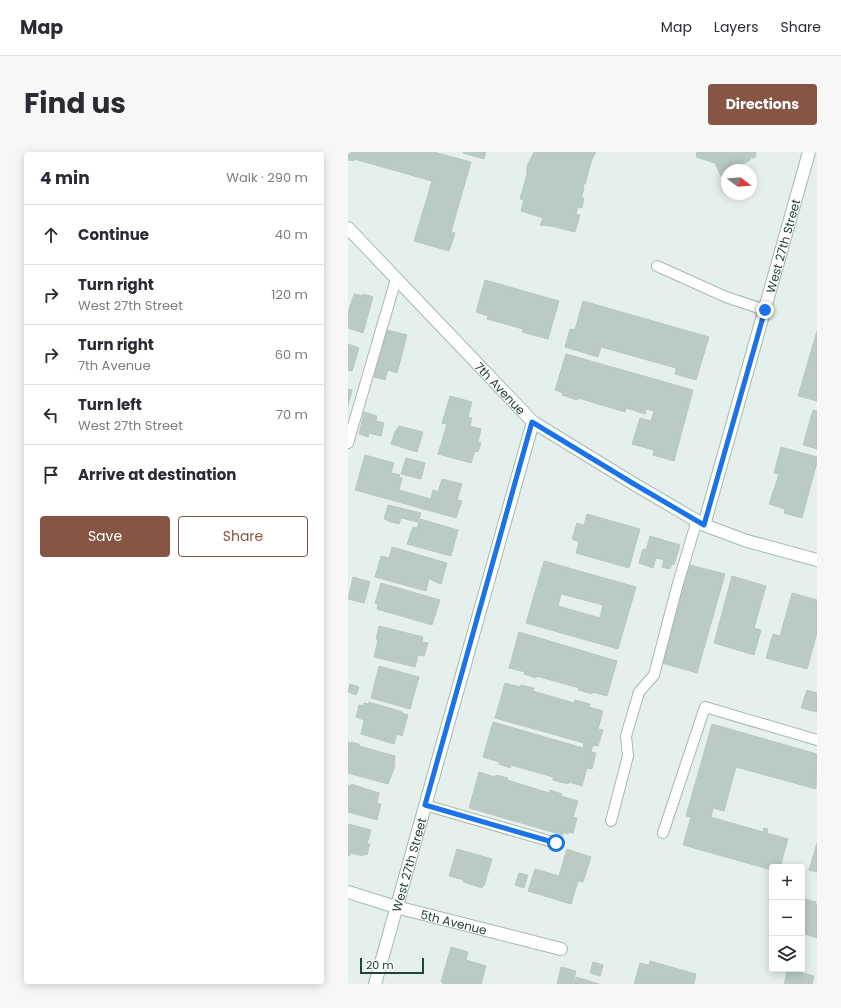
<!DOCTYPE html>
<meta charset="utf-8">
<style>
body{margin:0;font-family:Poppins,sans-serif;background:#f7f7f7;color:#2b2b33}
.controls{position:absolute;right:12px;bottom:12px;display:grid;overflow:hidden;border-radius:4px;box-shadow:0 2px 10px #0003}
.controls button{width:36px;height:36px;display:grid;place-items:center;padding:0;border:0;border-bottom:1px solid #e1e1e2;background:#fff;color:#2b2b33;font:20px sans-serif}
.compass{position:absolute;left:373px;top:12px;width:36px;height:36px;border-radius:50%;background:#fff;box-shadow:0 2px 10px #0003;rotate:106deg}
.scale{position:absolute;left:12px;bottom:10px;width:64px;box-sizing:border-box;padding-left:4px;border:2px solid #23423b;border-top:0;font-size:11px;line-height:14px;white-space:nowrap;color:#23423b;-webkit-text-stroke:3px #f6fbf9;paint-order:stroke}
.stop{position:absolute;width:12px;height:12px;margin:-9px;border:3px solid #1a73e8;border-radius:50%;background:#fff}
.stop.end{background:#1a73e8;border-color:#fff;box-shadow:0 1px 4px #0008}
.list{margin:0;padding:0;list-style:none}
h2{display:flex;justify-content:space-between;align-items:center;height:52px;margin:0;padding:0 16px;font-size:17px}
h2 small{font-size:13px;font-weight:400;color:#7c7c81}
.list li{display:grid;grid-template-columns:26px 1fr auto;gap:12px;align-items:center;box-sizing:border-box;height:60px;padding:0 16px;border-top:1px solid #e1e1e2}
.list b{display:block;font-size:15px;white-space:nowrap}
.list p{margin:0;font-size:13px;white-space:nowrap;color:#7c7c81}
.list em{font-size:13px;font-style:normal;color:#7c7c81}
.actions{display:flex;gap:8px;padding:12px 16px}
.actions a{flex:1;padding:9px 0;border:1px solid #875544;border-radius:4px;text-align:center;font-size:14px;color:#875544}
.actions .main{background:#875544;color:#fff}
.icon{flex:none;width:22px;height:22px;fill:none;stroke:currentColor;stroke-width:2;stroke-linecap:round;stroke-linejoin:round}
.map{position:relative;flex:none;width:469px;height:832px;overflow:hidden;border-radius:4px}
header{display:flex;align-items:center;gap:24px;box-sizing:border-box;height:56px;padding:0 20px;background:#fff;border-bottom:1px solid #e1e1e2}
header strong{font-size:19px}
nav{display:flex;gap:22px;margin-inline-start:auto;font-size:14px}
.intro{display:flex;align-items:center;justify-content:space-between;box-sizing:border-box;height:96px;padding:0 24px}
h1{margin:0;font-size:28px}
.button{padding:10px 18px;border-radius:4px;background:#875544;color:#fff;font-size:14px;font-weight:700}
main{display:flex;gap:24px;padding:0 24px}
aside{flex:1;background:#fff;border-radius:4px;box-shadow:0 2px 10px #0003}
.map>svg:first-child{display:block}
</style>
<header>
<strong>Map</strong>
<nav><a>Map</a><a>Layers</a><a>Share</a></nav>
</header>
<div class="intro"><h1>Find us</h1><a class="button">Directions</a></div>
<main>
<aside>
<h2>4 min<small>Walk · 290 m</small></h2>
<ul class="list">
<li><svg class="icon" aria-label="ahead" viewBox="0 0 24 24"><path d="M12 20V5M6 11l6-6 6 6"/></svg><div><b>Continue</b></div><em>40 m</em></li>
<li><svg class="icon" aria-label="right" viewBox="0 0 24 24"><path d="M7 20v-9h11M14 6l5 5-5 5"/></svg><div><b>Turn right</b><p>West 27th Street</p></div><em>120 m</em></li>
<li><svg class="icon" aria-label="right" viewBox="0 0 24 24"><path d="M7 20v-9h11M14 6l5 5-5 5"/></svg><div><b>Turn right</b><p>7th Avenue</p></div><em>60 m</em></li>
<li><svg class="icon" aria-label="left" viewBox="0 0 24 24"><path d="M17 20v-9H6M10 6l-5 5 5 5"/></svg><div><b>Turn left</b><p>West 27th Street</p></div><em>70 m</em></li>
<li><svg class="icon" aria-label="arrive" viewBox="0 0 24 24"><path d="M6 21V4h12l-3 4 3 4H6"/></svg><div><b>Arrive at destination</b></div></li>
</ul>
<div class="actions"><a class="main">Save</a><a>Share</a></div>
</aside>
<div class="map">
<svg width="469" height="832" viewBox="0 0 469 832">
<rect width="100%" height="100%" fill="#e5efeb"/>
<path fill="#bacac4" stroke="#b7c9c2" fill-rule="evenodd" d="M0,0H86L123,10L103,80L107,81L101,99L66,89L84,29L6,7L5,9L0,8Z
M116,0H138L136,7L115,1Z
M186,0H248L244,7L237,32H236L235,37H236L233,46H236L234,56L230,55L228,62L232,63L227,80L203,74L192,73L195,66L173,59L176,48L172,47L179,22V14Z
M349,0H408L407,6L403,5L402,8L384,18H379V21L373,24L367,11L348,5Z
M137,128L211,149L200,187L174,180L175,177L139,167L140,164L128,160Z
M6,142L15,144V142L25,145L15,181L0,176V161Z
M235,149L361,185L348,228L327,222L328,216L253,195L250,205L217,195L222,177L227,178Z
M39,178L59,183L49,221L40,218L37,228L26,225Z
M469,179V249L450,244Z
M0,192L11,196L4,219L0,218Z
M218,202L345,238L326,309L305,303L306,298L284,292L292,266L303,269L306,259L298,257L297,262L278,256L277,260L230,246L229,248L214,243L215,241L207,238Z
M0,237L4,238L0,253Z
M102,244L124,250L120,265L124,266L122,274L133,277L130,290L133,291L130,300L127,299L123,311L90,302L99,272L94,271Z
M465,258L469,259V297L455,293Z
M16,260L29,264L28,269L36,271L33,284L21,281L20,285L11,282Z
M51,274L75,280L69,300L43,292L47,280Z
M433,295L469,305V310L454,366L436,361L437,357L421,352L431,322L426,321Z
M17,303L46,311L43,321L52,323L51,325L54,326L51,338L83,347L85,338L90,340L94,327L114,332L109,348L114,349L108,366L7,338Z
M58,306L77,311L73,327L53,322Z
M40,353L73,361L70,370L53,366L51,372L40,369V368L36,367Z
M239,362L292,377L281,416L228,401L231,390L224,387L229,371L236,373Z
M72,367L110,378L103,404L59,392L65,375L69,376Z
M302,384L332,393L326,413L324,412L322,417L314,415L316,408L308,406L305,416L291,411L295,397L298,398Z
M44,395L99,411L93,432L85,429V428L81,427L78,439L27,425L33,404L41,406Z
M196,409L288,435L270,497L178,471ZM213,442L255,453L252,466L210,454Z
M342,413L377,422L349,521L314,511L319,494H316L319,482L322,483L334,440H332L335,428L337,429Z
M384,424L418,434L406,476L413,478L406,503L366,491Z
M5,425L22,430L16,451L0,447Z
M33,431L92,448L84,473L29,457L30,452L27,451Z
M444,441L469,448V481L459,517L418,506L425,482L432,484Z
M31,474L75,485L74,490L80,491L76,504L70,503L67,515L26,505L30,488L28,487Z
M171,480L269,509L259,544L245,540L244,542L230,538L231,536L189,524L188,526L176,522L177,520L161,516Z
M31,514L71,525L62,557L23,546Z
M157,531L172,535L173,533L186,536L185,539L226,551L227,548L242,552L241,555L255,559L250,577L255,578L250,594L245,593L243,600L248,601L244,617L239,616L234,634L221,630L220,632L205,628V625L163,613L162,616L151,612V610L135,605L145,570L235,596L236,591L147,566Z
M2,532L11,535L8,543L0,540Z
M459,538L469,541V560L453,556Z
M21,550L55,560L54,561L60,563L54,584L49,582L46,592L13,582L16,568L8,565L11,553L16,554V551L20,552Z
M364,572L469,602L468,637L388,615L376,659L365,656L363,665L415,680L416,676L420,677L419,681L440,687L432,715H424V718L335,693L343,665L338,664Z
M0,589L1,591L3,592V590L11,592V594L47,604L46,614H47L40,632L0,621Z
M131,620L147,625L148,623L160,626L159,628L201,641L202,638L214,642L213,644L230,649L225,665L229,666L225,681L221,680L220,682L215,680V683L121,656Z
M3,632L31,641L29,651L33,652L29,668L0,660V633L3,634Z
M0,672L23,678L19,692H22L19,703L16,702L15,704L2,701V704L0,703Z
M469,691V720L461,718Z
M109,697L144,707L136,734L135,733L134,736L115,730L116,728L101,724Z
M219,697L243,705L235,730L230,729L223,752L180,739L187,717L211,724Z
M171,721L180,723L176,736L167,733Z
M454,746L468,750L467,752H469V786L454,781Z
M103,795L120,800L118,808L138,814L133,832H95V831L93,830Z
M302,809L348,822L346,832H286L292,811L301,813Z
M245,810L255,813L252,824L242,821Z
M213,815L228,819L225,832H209Z
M440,817L466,824L464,832H436Z
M228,825L251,832H226Z"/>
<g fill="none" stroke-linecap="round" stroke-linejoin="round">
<g stroke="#a7b8b3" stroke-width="12">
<path id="lane" d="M309,114L378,145L417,158
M0,291L48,127
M77,653L208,691
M263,669L280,604L278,584L291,540L306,523L329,435L349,368
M315,681L357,555L469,588"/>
</g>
<g stroke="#a7b8b3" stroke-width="14">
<g id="street">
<path id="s1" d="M356,373L461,0"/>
<path id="s2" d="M0,740L48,755L213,797"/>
<path id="s3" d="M27,832L185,270"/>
</g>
</g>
<g stroke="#a3bbb4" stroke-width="14">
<g id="secondary">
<path id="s4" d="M0,76L185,270L286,332L356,373L399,389L469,408"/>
</g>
</g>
<use href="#lane" stroke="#fff" stroke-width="10"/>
<use href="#street" stroke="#fff" stroke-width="12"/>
<use href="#secondary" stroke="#fff" stroke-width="12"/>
</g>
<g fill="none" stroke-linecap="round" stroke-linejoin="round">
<path stroke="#1a73e8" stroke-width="5" d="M208,691L77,653L184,270L286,332L356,373L417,158"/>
</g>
<g text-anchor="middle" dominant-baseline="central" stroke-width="3" stroke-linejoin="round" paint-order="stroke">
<g font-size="12" fill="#23423b" stroke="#f6fbf9">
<text stroke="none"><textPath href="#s1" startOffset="290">West 27th Street</textPath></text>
<text stroke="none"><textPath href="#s4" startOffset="221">7th Avenue</textPath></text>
<text stroke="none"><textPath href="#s3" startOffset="124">West 27th Street</textPath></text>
<text stroke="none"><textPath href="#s2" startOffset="110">5th Avenue</textPath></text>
</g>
</g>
</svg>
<div class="controls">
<button>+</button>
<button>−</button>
<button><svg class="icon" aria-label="layers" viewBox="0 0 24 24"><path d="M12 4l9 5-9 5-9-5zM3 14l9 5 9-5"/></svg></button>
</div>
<svg class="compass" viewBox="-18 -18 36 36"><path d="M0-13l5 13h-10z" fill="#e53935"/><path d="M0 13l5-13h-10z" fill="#7c7c81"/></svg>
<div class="scale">20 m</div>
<div class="stop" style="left:208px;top:691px"></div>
<div class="stop end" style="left:417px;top:158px"></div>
</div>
</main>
